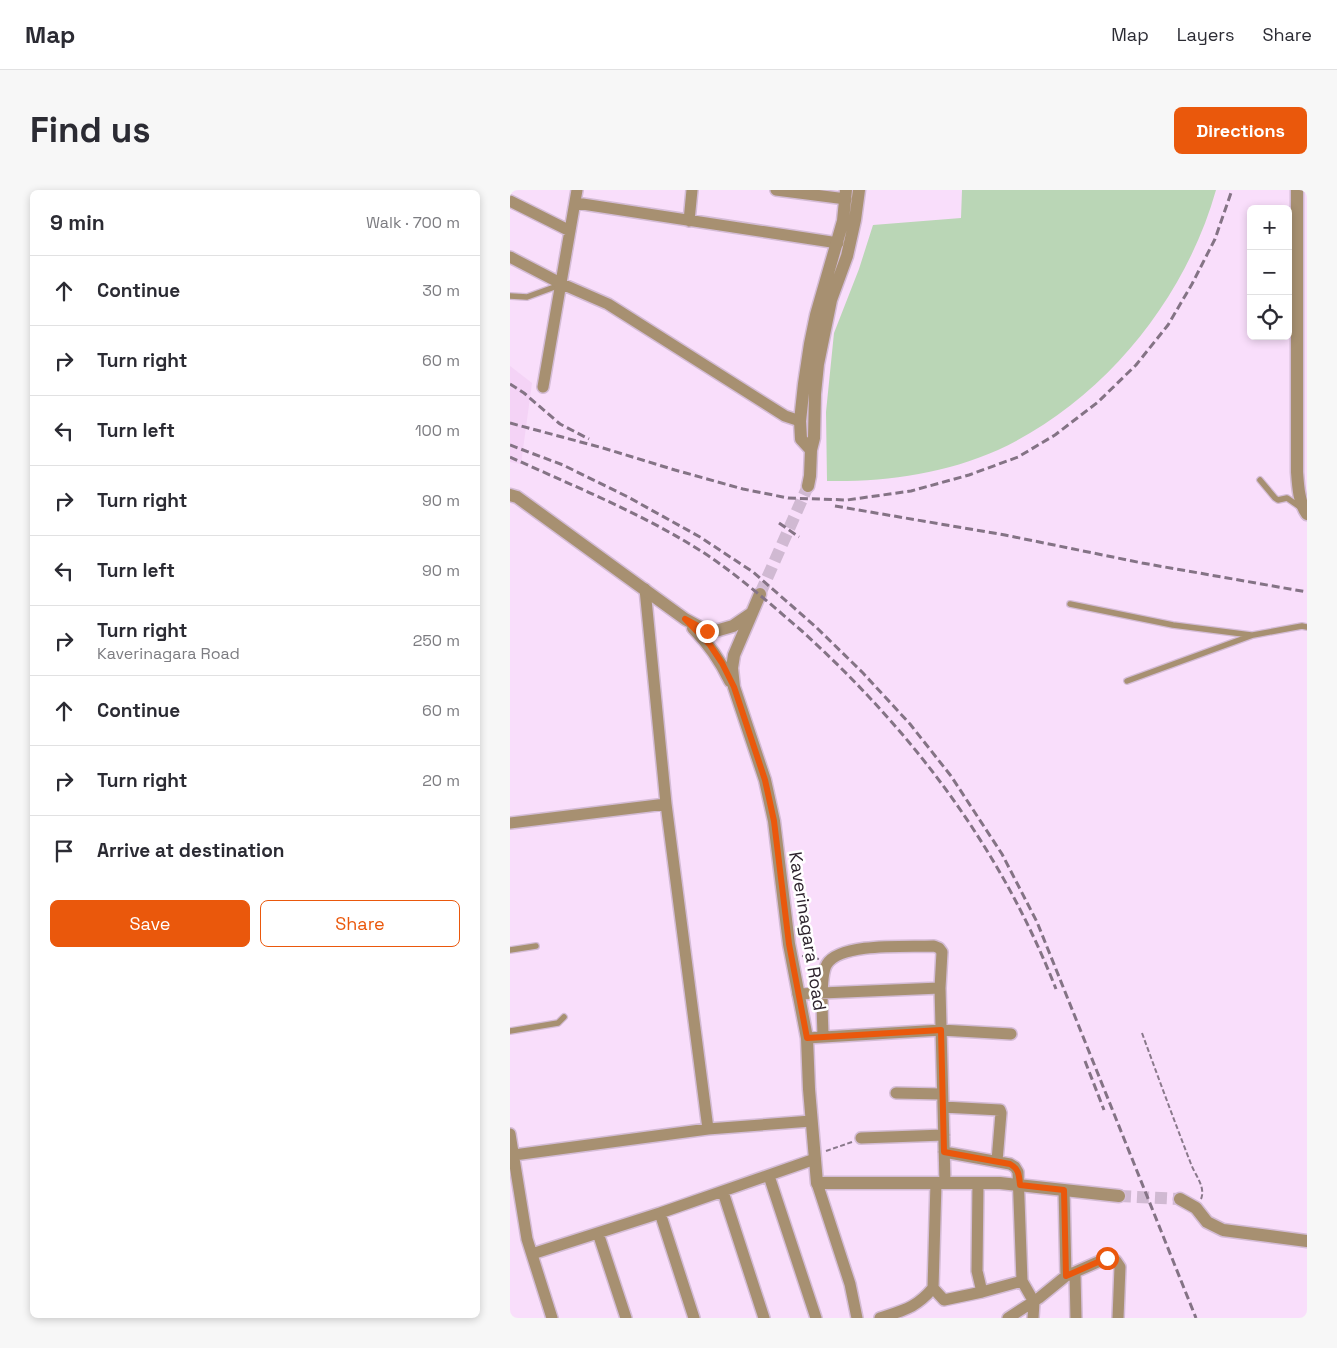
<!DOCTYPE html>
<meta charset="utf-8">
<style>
body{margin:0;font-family:"Space Grotesk",sans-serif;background:#f7f7f7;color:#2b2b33}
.controls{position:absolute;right:15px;top:15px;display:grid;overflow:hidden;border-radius:8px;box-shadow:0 2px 8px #0003}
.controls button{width:45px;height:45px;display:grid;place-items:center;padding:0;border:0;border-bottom:1px solid #e1e1e2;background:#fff;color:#2b2b33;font:25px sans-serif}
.stop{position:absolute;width:15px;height:15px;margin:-11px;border:4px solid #ea580c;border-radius:50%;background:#fff}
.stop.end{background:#ea580c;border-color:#fff;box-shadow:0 1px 5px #0008}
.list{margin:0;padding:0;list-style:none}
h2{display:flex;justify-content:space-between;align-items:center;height:65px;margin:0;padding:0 20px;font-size:21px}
h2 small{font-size:16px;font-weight:400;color:#7c7c81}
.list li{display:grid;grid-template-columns:32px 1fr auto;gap:15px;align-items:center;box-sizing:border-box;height:70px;padding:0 20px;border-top:1px solid #e1e1e2}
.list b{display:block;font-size:19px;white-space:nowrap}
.list p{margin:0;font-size:16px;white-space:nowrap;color:#7c7c81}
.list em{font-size:16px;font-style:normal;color:#7c7c81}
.actions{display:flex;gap:10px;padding:15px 20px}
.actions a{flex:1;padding:11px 0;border:1px solid #ea580c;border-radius:8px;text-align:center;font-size:18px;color:#ea580c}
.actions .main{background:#ea580c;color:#fff}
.icon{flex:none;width:28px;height:28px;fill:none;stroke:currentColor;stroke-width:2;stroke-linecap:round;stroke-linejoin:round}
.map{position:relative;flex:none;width:797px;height:1128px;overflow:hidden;border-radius:8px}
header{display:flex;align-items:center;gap:30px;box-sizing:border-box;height:70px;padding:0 25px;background:#fff;border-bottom:1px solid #e1e1e2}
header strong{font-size:24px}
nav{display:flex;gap:28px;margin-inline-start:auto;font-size:18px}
.intro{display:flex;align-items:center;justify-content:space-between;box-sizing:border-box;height:120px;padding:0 30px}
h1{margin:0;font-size:35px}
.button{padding:12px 22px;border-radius:8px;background:#ea580c;color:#fff;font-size:18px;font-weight:700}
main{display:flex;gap:30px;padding:0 30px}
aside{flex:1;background:#fff;border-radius:8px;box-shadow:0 2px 8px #0003}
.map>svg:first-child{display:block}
</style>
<header>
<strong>Map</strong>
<nav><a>Map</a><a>Layers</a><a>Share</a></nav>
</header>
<div class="intro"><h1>Find us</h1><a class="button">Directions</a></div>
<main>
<aside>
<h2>9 min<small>Walk · 700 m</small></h2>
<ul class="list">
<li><svg class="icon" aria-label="ahead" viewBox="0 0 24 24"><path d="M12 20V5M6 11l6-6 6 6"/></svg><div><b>Continue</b></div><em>30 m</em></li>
<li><svg class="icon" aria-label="right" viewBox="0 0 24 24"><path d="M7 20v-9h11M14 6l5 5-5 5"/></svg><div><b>Turn right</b></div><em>60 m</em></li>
<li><svg class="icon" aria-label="left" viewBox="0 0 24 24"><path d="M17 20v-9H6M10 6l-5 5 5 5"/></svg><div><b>Turn left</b></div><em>100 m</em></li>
<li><svg class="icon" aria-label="right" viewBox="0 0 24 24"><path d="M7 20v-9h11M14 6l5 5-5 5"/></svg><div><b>Turn right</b></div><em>90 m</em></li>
<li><svg class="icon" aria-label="left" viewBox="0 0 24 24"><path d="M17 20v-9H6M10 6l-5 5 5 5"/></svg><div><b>Turn left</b></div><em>90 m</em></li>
<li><svg class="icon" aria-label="right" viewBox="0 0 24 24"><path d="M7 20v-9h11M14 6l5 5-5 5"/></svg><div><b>Turn right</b><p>Kaverinagara Road</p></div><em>250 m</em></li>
<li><svg class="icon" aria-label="ahead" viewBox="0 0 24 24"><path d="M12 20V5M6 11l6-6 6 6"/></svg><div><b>Continue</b></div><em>60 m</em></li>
<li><svg class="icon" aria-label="right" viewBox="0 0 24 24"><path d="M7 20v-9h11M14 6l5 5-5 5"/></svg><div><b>Turn right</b></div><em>20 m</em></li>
<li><svg class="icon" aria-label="arrive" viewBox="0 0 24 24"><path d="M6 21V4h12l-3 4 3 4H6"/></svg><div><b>Arrive at destination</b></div></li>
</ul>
<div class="actions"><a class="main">Save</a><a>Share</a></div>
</aside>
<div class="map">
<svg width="797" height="1128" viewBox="0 0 797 1128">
<rect width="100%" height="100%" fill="#f9defb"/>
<path fill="#f4d3f6" d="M0,176L22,193L11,274L0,272Z"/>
<path fill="#bad6b6" d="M452,0H706C675,110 593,211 488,260C434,284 375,292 317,291L316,222L324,143L349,79L363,35L451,28Z"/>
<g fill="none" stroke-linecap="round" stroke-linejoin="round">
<path stroke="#d0b9d2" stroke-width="12" stroke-dasharray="12 6" stroke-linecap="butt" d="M250,404L298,296
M609,1006L670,1009"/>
<g stroke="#d4bcd6" stroke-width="8">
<path id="service" d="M0,106L17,107L50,95
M750,290L765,308L768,310L777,308L790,317
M560,414L663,435L741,445
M617,491L743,445L792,436L797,437
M0,760L26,756
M0,841L48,833L54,827"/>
</g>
<g stroke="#d4bcd6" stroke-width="14">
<path id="minor" d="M266,0L336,9
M0,11L60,41
M66,13L328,53
M179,31L182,0
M0,67L52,94L98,114L275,226L290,231
M33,197L67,0
M135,399L156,614L198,939
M0,633L156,614
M288,804L430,798
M313,847C313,831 309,786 317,774C331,752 399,757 424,756L429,758L432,762L430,798L435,993
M297,848L431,840L501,844
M386,903L432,904
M433,917L490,920L491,923L487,971
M0,944L17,1049L42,1128
M351,948L434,945
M4,965L198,939L301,931
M259,986L306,1128
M307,993L340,1094L347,1128
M468,993L467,1081L472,1102
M554,1000L556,1086
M213,1002L254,1128
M150,1023L184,1128
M88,1043L116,1128
M22,1064L150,1023L305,969
M565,1084L566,1128
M512,1091L524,1112L523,1128
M423,1098L434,1110L472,1102L512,1091L508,982L505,977L500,974L434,962
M370,1128C394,1120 406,1118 423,1098L426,993
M498,1128L529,1108L556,1086L597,1068L606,1071L610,1077L608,1128"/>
</g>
<g stroke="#d4bcd6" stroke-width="15">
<path id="tertiary" d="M787,0V282C788,296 789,313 797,324
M301,260L291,249L290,231L294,194L300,154L306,125L333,31L336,0
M298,296L300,286L301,260L304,248L305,204L308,174L321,110L337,66L345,30L349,0
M0,305L7,307L175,429L197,441L209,440L223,436L242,423L250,404
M242,423L224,465L222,478L224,497L255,590L264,631L279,754L297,848L299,899L307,993H490L609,1006
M183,438C199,454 210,470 220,491
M670,1009L686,1018L697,1032L713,1040L797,1051"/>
</g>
<path stroke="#8a798b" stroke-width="2" stroke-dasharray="5 2.5" stroke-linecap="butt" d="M292,766L309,769
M632,843C648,887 664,930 681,974C685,985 696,997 691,1009
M316,961L342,952"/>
<use href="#service" stroke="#a79071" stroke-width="5.5"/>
<use href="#minor" stroke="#a79071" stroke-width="11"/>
<use href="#tertiary" stroke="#a79071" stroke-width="12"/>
<path stroke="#847385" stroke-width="3" stroke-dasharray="8 4" stroke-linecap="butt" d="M0,194L14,203L50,234L79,249
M0,233L93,258L165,280L233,299L278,308L337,310L401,301L459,285L508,267L545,245L588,212L626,175L658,135L682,94L705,49L722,0
M0,255L53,275L118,307L190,347L243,382L306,437L353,483L400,534L441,586L492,664L527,732L686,1128
M0,267C59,294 123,320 178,353C219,377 257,411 293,442C404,543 491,659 546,799
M325,316L495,345L632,373L797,402
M269,333L289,347
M575,871L594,920"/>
</g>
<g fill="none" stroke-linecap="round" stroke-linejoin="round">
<path stroke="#ea580c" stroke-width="6" d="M197,441L175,429L200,455L212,473L224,497L255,590L264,631L279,754L297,848L431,840L434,962L500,974C509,979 509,985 510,995L554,1000L556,1086L597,1068"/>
</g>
<g text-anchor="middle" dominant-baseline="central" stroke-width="5" stroke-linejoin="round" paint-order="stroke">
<g font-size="18" fill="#2d232d" stroke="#fff">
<text transform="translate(298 741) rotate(81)">Kaverinagara Road</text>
</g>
</g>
</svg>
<div class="controls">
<button>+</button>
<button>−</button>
<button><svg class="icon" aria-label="locate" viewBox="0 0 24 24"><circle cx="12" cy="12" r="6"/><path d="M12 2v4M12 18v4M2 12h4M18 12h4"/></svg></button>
</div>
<div class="stop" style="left:597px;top:1068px"></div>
<div class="stop end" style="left:197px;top:441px"></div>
</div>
</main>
